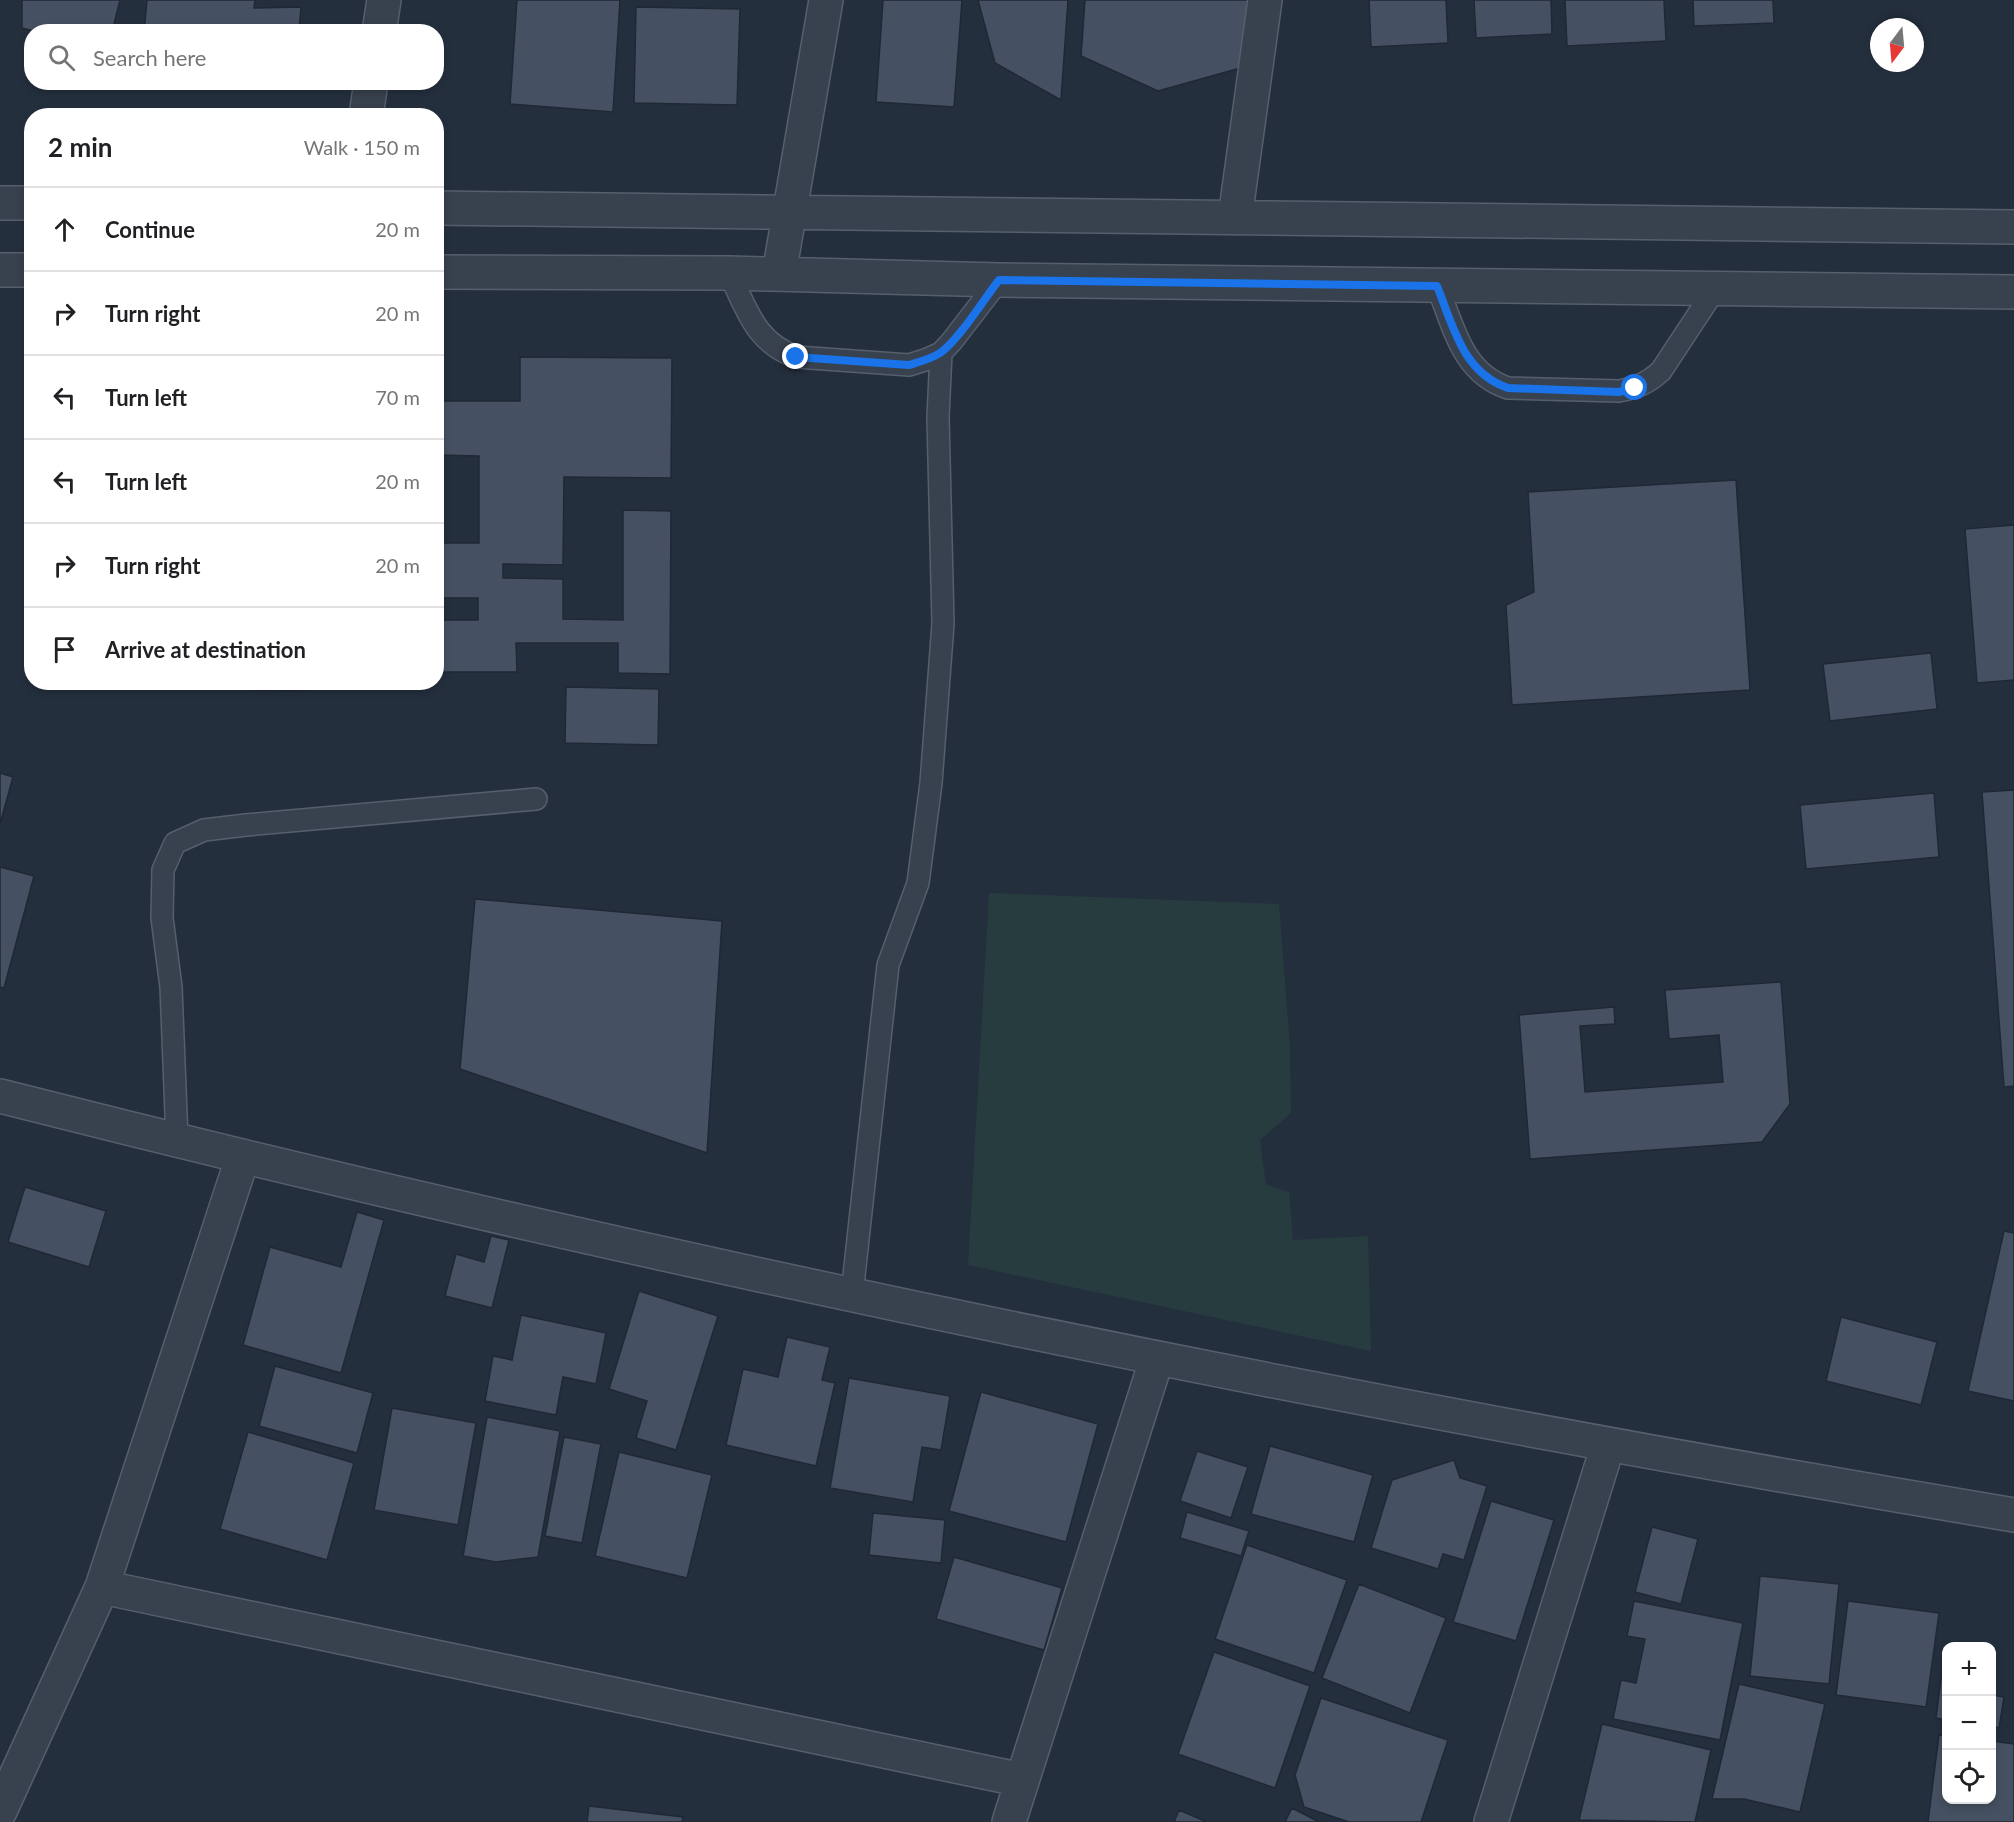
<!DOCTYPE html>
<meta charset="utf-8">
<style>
body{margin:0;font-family:Lato,sans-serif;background:#f2f2f2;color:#202124}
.controls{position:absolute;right:18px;bottom:18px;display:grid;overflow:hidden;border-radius:12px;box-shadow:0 3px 9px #0003}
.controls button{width:54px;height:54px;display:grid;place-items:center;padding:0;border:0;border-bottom:2px solid #e0e0e0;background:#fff;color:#202124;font:30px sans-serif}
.compass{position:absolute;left:1870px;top:18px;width:54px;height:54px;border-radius:50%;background:#fff;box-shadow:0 3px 9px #0003;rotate:196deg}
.stop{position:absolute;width:18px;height:18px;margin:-14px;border:4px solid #1a73e8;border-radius:50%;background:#fff}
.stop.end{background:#1a73e8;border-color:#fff;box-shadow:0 2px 6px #0008}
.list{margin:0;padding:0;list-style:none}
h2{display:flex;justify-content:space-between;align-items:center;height:78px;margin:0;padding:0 24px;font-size:26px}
h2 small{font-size:20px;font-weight:400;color:#757577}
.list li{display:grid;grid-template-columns:39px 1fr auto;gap:18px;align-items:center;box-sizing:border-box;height:84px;padding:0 24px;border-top:2px solid #e0e0e0}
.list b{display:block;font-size:22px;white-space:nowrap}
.list em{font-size:20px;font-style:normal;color:#757577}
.icon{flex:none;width:33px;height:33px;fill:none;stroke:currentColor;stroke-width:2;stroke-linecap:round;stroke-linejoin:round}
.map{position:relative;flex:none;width:2014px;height:1822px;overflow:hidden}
.search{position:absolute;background:#fff;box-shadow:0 3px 9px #0003;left:24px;top:24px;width:420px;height:66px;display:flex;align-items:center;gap:15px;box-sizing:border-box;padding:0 21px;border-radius:24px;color:#757577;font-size:22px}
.panel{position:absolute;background:#fff;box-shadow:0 3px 9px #0003;left:24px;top:108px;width:420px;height:582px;border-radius:24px}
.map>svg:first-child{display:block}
</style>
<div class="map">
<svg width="2014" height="1822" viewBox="0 0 2014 1822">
<rect width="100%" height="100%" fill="#242f3e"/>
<path fill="#263c3f" d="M989,893L1279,904L1290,1047L1291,1113L1260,1140L1266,1185L1289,1192L1293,1240L1368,1236L1371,1351L968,1265Z"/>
<path fill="#455162" stroke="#1f2835" stroke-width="1.5" d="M22,0H120L112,32H37L22,28Z
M147,0H255L254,8L301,7L299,32H144Z
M517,0H620L613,112L510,104Z
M883,0H962L954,107L876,102Z
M978,0H1068L1061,100L995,63Z
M1085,0H1248L1244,67L1158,91L1081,56Z
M1369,0H1446L1448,43L1371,47Z
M1474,0H1551L1552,34L1476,38Z
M1565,0H1664L1666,41L1567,46Z
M1693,0H1773L1774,23L1694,26Z
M636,7L740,9L737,105L634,103Z
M520,357L672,358L671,478L564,477L563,565L503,564V578L563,579V619L623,620V510L671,511L670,674L618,673V643H516L517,672H436V620H478V598H436V543H479V456L436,455V401H520Z
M1736,480L1750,690L1512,705L1506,605L1534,592L1528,492Z
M2014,525V680L1977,683L1965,529Z
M1931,653L1937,709L1830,721L1823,664Z
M257,682H307V691L256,690Z
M566,687L659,689L658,745L565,743Z
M0,773L13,777L0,824Z
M2014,790V1086L2004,1087L1982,792Z
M1934,793L1939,857L1806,869L1800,805Z
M0,867L34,876L4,988L0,987Z
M475,899L722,921L707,1153L460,1069Z
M1781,982L1790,1104L1762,1142L1530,1159L1519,1015L1614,1007L1615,1024L1580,1026L1585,1092L1723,1082L1719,1035L1669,1039L1665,990Z
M25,1187L106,1211L89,1267L8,1242Z
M357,1212L384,1220L341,1373L243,1345L270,1247L341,1267Z
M2004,1231L2014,1233V1401L1968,1391Z
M491,1236L509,1240L492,1308L445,1296L456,1254L484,1262Z
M639,1291L718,1316L676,1450L636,1438L647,1401L609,1389Z
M521,1315L606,1333L596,1384L563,1377L556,1415L485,1401L493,1356L512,1360Z
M1841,1317L1937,1342L1921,1405L1826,1381Z
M787,1337L830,1347L822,1380L835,1383L816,1466L726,1445L743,1369L778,1377Z
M275,1366L373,1393L357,1453L259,1426Z
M849,1378L950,1396L941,1450L922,1447L913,1502L830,1488Z
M981,1392L1098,1424L1066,1542L949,1511Z
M392,1408L476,1423L458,1525L374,1510Z
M487,1417L560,1431L538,1557L496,1562L463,1556Z
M248,1432L354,1463L327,1560L220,1529Z
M564,1437L601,1444L582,1543L545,1536Z
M1270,1446L1373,1475L1354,1542L1251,1514Z
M1197,1451L1248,1467L1231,1518L1180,1501Z
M619,1452L712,1475L687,1578L595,1556Z
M1454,1460L1460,1478L1487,1486L1464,1560L1443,1554L1438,1569L1371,1548L1392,1480Z
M1491,1501L1554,1520L1516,1641L1453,1622Z
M1187,1512L1249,1531L1241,1556L1180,1538Z
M873,1513L945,1520L941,1563L869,1555Z
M1652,1527L1698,1539L1681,1604L1635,1592Z
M1247,1545L1347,1580L1314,1673L1215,1639Z
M954,1557L1062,1588L1044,1650L936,1619Z
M1760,1576L1839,1584L1829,1684L1750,1676Z
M1359,1584L1446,1618L1410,1713L1322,1678Z
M1634,1601L1743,1623L1720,1740L1613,1719L1621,1680L1636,1683L1645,1639L1627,1636Z
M1848,1601L1939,1613L1926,1707L1836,1695Z
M1214,1652L1310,1686L1275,1788L1178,1754Z
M1944,1655L1946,1656V1720L1936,1718Z
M1739,1684L1825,1704L1800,1812L1744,1799H1712Z
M1992,1695L2004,1697L1999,1728L1992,1726Z
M1321,1698L1448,1740L1421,1822H1349L1304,1807L1295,1775Z
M1602,1724L1711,1750L1695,1822L1579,1820Z
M1939,1735L1946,1736V1800H1992V1741L2014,1744V1822H1928Z
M589,1806L683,1817L682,1822H587Z
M1292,1808L1319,1822H1285Z
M1179,1810L1207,1822H1174Z"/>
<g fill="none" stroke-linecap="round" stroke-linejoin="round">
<g stroke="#565f6c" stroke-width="24">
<path id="lane" d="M729,273C747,309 755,343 797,357L909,365L925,360L941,353L952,341L999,280
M1437,286C1454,327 1462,373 1508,388L1619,391C1636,388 1648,383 1661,371L1715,289
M177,1139L171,987L162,918L163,870L175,843L204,830L246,825L536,799
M852,1294L888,965L918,883L931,783L943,624L938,417L941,353"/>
</g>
<g stroke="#565f6c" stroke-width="36">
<path id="street" d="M379,32L384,0
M366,116L371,82
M0,203H32
M436,208L2014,227
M1235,218L1265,0
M0,270H32
M436,272L729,273L999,280L2014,292
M779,274L826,0
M0,1096C664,1265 1338,1402 2014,1515
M102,1587L1022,1780
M0,1811L102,1587L243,1156
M1009,1822L1157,1358
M1491,1822L1608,1445"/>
</g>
<use href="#lane" stroke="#38414e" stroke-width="21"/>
<use href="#street" stroke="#38414e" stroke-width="33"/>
</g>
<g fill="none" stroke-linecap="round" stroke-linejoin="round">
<path stroke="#1a73e8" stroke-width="8" d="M796,357L909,365C919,362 931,359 940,353C958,341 984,299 999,280L1437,286C1453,326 1463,373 1508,388L1619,392L1635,388"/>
</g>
</svg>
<div class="controls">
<button>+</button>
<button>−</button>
<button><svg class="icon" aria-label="locate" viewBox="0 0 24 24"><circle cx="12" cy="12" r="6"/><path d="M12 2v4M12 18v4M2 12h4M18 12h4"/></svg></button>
</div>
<svg class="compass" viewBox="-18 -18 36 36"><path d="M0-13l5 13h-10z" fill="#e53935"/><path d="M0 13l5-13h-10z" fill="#757577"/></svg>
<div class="stop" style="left:1635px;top:388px"></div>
<div class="stop end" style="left:796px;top:357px"></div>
<div class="search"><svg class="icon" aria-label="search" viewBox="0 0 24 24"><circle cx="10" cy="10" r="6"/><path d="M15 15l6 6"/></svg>Search here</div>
<section class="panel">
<h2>2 min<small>Walk · 150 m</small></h2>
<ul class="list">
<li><svg class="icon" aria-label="ahead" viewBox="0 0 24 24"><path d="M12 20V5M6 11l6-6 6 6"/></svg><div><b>Continue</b></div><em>20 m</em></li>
<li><svg class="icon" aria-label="right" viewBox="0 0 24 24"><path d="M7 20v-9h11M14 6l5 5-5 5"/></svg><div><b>Turn right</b></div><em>20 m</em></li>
<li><svg class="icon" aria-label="left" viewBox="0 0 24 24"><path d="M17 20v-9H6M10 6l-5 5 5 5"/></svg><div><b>Turn left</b></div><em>70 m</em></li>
<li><svg class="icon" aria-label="left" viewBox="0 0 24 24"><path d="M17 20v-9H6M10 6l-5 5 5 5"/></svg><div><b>Turn left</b></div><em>20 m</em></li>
<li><svg class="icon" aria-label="right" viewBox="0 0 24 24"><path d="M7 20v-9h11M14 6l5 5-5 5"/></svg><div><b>Turn right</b></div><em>20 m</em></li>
<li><svg class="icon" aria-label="arrive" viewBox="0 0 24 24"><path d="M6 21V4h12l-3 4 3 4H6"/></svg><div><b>Arrive at destination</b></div></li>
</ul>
</section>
</div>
